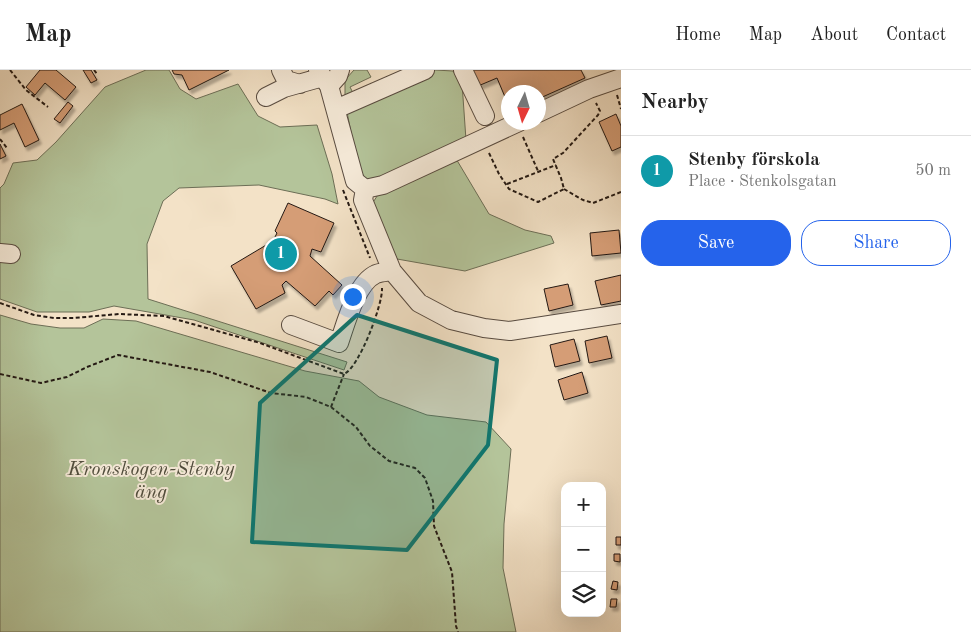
<!DOCTYPE html>
<meta charset="utf-8">
<style>
body{margin:0;font-family:"Old Standard TT",serif;background:#f6f6f6;color:#222}
.controls{position:absolute;right:15px;bottom:15px;display:grid;overflow:hidden;border-radius:10px;box-shadow:0 5px 20px #0002}
.controls button{width:45px;height:45px;display:grid;place-items:center;padding:0;border:0;border-bottom:1px solid #e0e0e0;background:#fff;color:#222;font:25px sans-serif}
.compass{position:absolute;left:501px;top:15px;width:45px;height:45px;border-radius:50%;background:#fff;box-shadow:0 5px 20px #0002;rotate:185deg}
.you{position:absolute;left:352px;top:226px;width:18px;height:18px;margin:-12px;border:4px solid #fff;border-radius:50%;background:#1a73e8;box-shadow:0 0 0 8px #1a73e833}
.badge{display:grid;place-items:center;width:32px;height:32px;border-radius:50%;background:#2563eb;color:#fff;font-size:16px;font-weight:700}
.pin{position:absolute;translate:-50% -50%;border:2px solid #fff;box-shadow:0 1px 5px #0006}
.list{margin:0;padding:0;list-style:none}
h2{display:flex;justify-content:space-between;align-items:center;height:65px;margin:0;padding:0 20px;font-size:21px}
h2 small{font-size:16px;font-weight:400;color:#767676}
.list li{display:grid;grid-template-columns:32px 1fr auto;gap:15px;align-items:center;box-sizing:border-box;height:70px;padding:0 20px;border-top:1px solid #e0e0e0}
.list b{display:block;font-size:19px;white-space:nowrap}
.list p{margin:0;font-size:16px;white-space:nowrap;color:#767676}
.list em{font-size:16px;font-style:normal;color:#767676}
.actions{display:flex;gap:10px;padding:15px 20px}
.actions a{flex:1;padding:11px 0;border:1px solid #2563eb;border-radius:20px;text-align:center;font-size:18px;color:#2563eb}
.actions .main{background:#2563eb;color:#fff}
.icon{flex:none;width:28px;height:28px;fill:none;stroke:currentColor;stroke-width:2;stroke-linecap:round;stroke-linejoin:round}
.map{position:relative;flex:none;width:621px;height:562px;overflow:hidden}
header{display:flex;align-items:center;gap:30px;box-sizing:border-box;height:70px;padding:0 25px;background:#fff;border-bottom:1px solid #e0e0e0}
header strong{font-size:24px}
nav{display:flex;gap:28px;margin-inline-start:auto;font-size:18px}
main{display:flex}
aside{flex:1;background:#fff}
.map>svg:first-child{display:block}
</style>
<header>
<strong>Map</strong>
<nav><a>Home</a><a>Map</a><a>About</a><a>Contact</a></nav>
</header>
<main>
<div class="map">
<svg width="621" height="562" viewBox="0 0 621 562">
<defs>
<filter id="shadow"><feDropShadow dx="2.5" dy="4" stdDeviation="1" flood-color="#0004"/></filter>
</defs>
<rect width="100%" height="100%" fill="#f3e2c7"/>
<filter id="stains"><feTurbulence type="fractalNoise" baseFrequency=".004" numOctaves="4"/><feColorMatrix values="0 0 0 0 .2 0 0 0 0 .09 0 0 0 0 .02 0 0 0 .5 -.17"/></filter>
<radialGradient id="worn" r=".72"><stop offset=".6" stop-color="#630" stop-opacity="0"/><stop offset="1" stop-color="#630" stop-opacity=".3"/></radialGradient>
<path fill="#b4c49a" stroke="#6c6e56" d="M146,0H169L180,19L196,29L238,14L258,46L280,57L317,55L332,104L338,134L325,129L259,115L179,118L163,131L147,174L148,229L347,292L344,300L194,250L114,236L89,242H37L0,229V118L4,114L13,93L37,90L56,72L105,17Z
M354,0H367L371,7L350,17L354,25L345,26V10Z
M435,0L453,1L462,13L466,70L376,112L365,110L356,88L347,42Z
M455,87L489,144L525,160L551,166L554,173L465,201L397,189L372,134L379,123Z
M0,245L31,254L60,258H84L103,249L136,251L305,301L359,311L379,327L427,345L486,352L511,379L504,454L503,498L516,562H0Z"/>
<path fill="#d59d76" stroke="#241913" filter="url(#shadow)" d="M40,0H56L76,17L65,30L45,13L35,25L26,17Z
M83,0H91L97,10L91,13Z
M172,0H229L189,20L182,5L174,4Z
M471,0H581L585,8L538,29V22H508V34L497,8L478,16Z
M68,32L73,36L60,53L54,49Z
M22,34L39,70L25,77L14,53L0,60V45Z
M616,44L621,56V77L612,81L599,52Z
M0,74L6,86L0,89Z
M288,133L334,153L321,182L312,179L310,186L342,215L333,225L329,221L315,236L286,211L282,215L285,223L256,239L231,196L273,171L277,163L275,161Z
M619,160L621,183L592,186L590,163Z
M621,205V231L601,235L595,211Z
M568,214L573,235L549,241L544,219Z
M607,266L612,288L589,293L585,271Z
M574,269L580,291L555,297L550,275Z
M582,302L588,323L564,330L558,310Z
M616,467H621V475H616Z
M614,484H620V492L614,491Z
M613,511L618,512L617,520L611,519Z
M611,529H617L616,537H610Z"/>
<g fill="none" stroke-linecap="round" stroke-linejoin="round">
<g stroke="#584b40" stroke-width="20">
<path id="minor" d="M281,0L286,10L300,14
M318,0L329,16L355,111L365,119L383,115L519,52
M463,0L485,46
M329,16L338,6L340,0
M266,27L284,18L323,7
M336,39L425,0
M538,43L589,19L621,8
M365,119L363,130L392,201L419,233L451,250L484,258L510,261L621,244
M0,183L11,184
M291,255L339,273C346,253 356,213 376,204C381,202 387,202 392,201"/>
</g>
<path stroke="#241913" stroke-width="2" stroke-dasharray="4 2.5" stroke-linecap="butt" d="M10,0L26,20L48,37
M94,0L97,4
M617,25L621,39
M523,67L538,101
M0,69L7,78
M489,83L499,104L509,119L538,132L564,119L561,108L553,89L563,83L598,45L600,41L596,33
M507,114L556,95
M564,119L583,130L593,133L621,122
M343,120L370,188
M0,233L34,245L54,248H74L119,244L164,246L260,273L344,304C359,298 383,234 382,218
M0,304L41,313L67,307L87,297L118,285L210,302L271,323L306,327L331,337L356,357L370,376L389,391L415,398L425,408L433,431L434,456L452,502L456,556L458,562
M331,337L344,304"/>
<use href="#minor" stroke="#f7ecdb" stroke-width="18"/>
</g>
<path fill="#0f766e" fill-opacity="0.2" stroke="#0f766e" stroke-width="4" stroke-linejoin="round" d="M357,245L497,290L488,375L407,480L252,472L260,333Z"/>
<g text-anchor="middle" dominant-baseline="central" stroke-width="4" stroke-linejoin="round" paint-order="stroke">
<g font-size="20" font-style="italic" fill="#4f4c3c" stroke="#f7ecdb">
<text x="151" y="400">Kronskogen-Stenby<tspan x="151" dy="23">äng</tspan></text>
</g>
</g>
<rect width="100%" height="100%" filter="url(#stains)"/>
<rect width="100%" height="100%" fill="url(#worn)"/>
</svg>
<div class="controls">
<button>+</button>
<button>−</button>
<button><svg class="icon" aria-label="layers" viewBox="0 0 24 24"><path d="M12 4l9 5-9 5-9-5zM3 14l9 5 9-5"/></svg></button>
</div>
<svg class="compass" viewBox="-18 -18 36 36"><path d="M0-13l5 13h-10z" fill="#e53935"/><path d="M0 13l5-13h-10z" fill="#767676"/></svg>
<div class="you"></div>
<div class="pin badge" style="left:281px;top:184px;background:#0f9aa8">1</div>
</div>
<aside>
<h2>Nearby<small></small></h2>
<ul class="list">
<li><span class="badge" style="background:#0f9aa8">1</span><div><b>Stenby förskola</b><p>Place · Stenkolsgatan</p></div><em>50 m</em></li>
</ul>
<div class="actions"><a class="main">Save</a><a>Share</a></div>
</aside>
</main>
